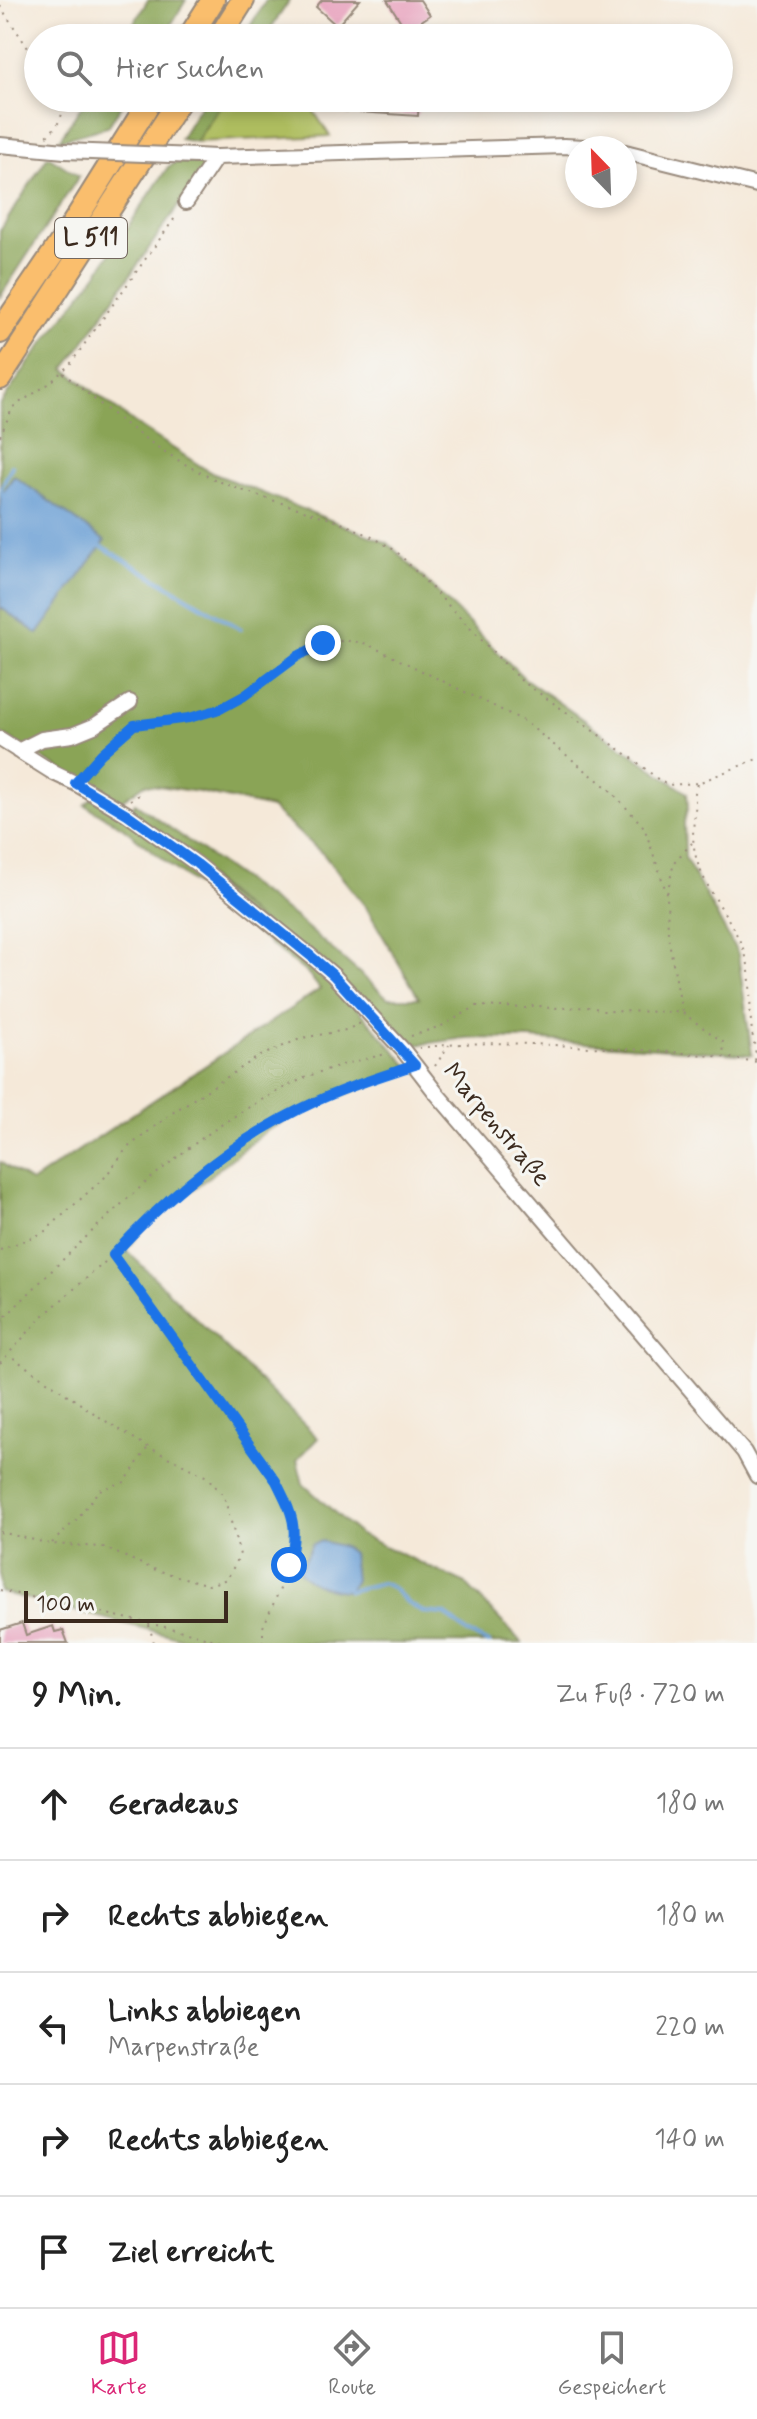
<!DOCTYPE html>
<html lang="de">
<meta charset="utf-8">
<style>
body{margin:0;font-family:Mynerve,sans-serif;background:#f2f2f2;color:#222}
.compass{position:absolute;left:565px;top:136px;width:72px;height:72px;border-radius:50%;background:#fff;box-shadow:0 4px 12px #0003;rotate:337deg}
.scale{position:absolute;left:24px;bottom:20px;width:204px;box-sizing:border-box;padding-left:8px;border:4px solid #3b2a1e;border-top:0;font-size:22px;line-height:28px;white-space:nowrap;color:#3b2a1e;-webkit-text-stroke:6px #f6f6f2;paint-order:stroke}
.stop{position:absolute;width:24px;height:24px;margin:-18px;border:6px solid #1a73e8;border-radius:50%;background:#fff}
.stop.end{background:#1a73e8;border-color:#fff;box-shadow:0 2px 8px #0008}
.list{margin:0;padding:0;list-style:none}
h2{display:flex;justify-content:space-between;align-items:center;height:104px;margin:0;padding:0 32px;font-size:34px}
h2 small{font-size:26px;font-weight:400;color:#767676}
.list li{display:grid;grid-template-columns:52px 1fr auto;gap:24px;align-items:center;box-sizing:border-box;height:112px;padding:0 32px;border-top:2px solid #e0e0e0}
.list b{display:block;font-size:30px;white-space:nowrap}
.list p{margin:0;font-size:26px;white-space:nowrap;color:#767676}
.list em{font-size:26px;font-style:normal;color:#767676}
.icon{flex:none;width:44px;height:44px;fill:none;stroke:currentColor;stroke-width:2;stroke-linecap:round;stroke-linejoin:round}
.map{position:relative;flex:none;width:757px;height:1643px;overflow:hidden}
.search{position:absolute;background:#fff;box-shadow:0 4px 12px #0003;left:24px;right:24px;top:24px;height:88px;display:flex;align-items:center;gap:20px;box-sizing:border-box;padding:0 28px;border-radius:44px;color:#767676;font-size:30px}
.sheet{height:664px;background:#fff}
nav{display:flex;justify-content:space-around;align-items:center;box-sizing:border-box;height:112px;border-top:2px solid #e0e0e0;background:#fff;font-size:22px;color:#767676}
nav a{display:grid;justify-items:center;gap:4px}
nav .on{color:#db2777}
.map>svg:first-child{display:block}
</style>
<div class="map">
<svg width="757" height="1643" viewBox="0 0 757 1643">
<rect width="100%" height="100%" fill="#f6f6f2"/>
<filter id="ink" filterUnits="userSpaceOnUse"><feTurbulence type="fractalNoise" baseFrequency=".0125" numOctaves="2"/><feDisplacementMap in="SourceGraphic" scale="16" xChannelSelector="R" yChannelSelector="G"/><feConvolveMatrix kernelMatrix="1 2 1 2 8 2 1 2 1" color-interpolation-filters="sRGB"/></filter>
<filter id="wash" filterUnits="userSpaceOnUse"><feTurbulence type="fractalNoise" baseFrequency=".006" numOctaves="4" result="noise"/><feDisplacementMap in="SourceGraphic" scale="32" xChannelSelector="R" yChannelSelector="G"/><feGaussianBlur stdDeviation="1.8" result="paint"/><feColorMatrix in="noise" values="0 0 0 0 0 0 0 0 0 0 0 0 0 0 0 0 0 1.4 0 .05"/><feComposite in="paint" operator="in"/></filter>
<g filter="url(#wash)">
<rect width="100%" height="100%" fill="#f5e9d9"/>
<path fill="#aebd5f" stroke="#74743e" stroke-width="2" d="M225,98H305L330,136L196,142Z"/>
<path fill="#8aa456" stroke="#62673a" stroke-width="2" d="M148,0H186L163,38H125Z
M266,0H290L264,38H243Z
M87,98H126L108,127L59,140Z
M205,98H225L196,142L180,139Z
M48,156L79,176L0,297V231Z
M195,161L201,163L204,169L65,369L134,423L210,472L388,543L524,678L687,793L688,806L684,822L685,858L738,954L752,1055L530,1039L466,1038L408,1046L130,811L135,803L295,917L388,998H419L366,907L324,855L271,808L199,792L145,784L118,803L0,733V405L28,364L98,272L168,167L176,162Z
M92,798L137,824L325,972L412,1070L319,1103L266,1131L145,1228L126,1250L318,1438L297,1460L303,1484L360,1535L466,1584L522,1643H201L0,1592V1162L31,1182L320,989L308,974L122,827L85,805Z"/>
<path fill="#679dd4" stroke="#516479" stroke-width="2" d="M14,476L105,541L38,634L0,607V496Z
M322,1541L344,1547L352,1553L355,1580L349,1591C333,1591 309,1585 299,1571L312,1544Z"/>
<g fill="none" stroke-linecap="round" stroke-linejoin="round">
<path stroke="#679dd4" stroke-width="4" d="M2,496L1,488L12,466
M96,546H101L241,629
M349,1591L382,1583L393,1588L408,1603L423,1612L445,1614L468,1633L489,1643"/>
</g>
<g id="blocks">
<path fill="#e699b8" d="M322,0H360L337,26L316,7Z
M387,0H420L430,15L407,31Z
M344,98H419L418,116L343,111Z
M22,1623L26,1635L53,1626L55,1632L63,1630L68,1643H0V1630Z"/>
</g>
</g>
<g filter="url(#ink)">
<use href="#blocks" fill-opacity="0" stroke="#988a7c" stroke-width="2"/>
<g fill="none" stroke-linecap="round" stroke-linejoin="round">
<g stroke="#988a7c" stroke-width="18">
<path id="minor" d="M0,145L65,151
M625,152L757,185
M196,156L216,157L564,146L609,148
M186,202L216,157
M0,739L54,773L75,783L127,814L197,864L312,957L333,975L403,1050L437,1094L744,1452L757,1476
M18,751L42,739L72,735L94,726L130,702"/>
</g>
<g stroke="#988a7c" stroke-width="26">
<path id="highway" d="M189,38L213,0
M219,38L243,0
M0,332L66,235L152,98
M0,378L181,98"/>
</g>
<path stroke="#988a7c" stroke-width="2" stroke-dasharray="2 6" stroke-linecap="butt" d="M0,6L38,63
M47,136C59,124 66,115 60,98
M63,373C114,416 168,462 231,486C286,507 348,518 397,552L519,679L632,758L660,781L668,785L698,783L757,759
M0,436L13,407L50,383L71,363L177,215
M84,773C98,757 114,737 132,727C140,722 153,723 162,722C183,719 203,716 222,708C272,686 307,627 367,644L524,721L610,790L644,827L667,894
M697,784C693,794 696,803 695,814C684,875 724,899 744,951C754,976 748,1005 752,1031C753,1043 757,1049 755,1061
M130,800L139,795
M683,1013L723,1042L724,1057
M411,1036L444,1025L477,1006L526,1008L535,1005L550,1008L593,1007L602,1011L682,1012L668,936L667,894L674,862L692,843
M419,1048C477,1040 533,1044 591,1047C647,1050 702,1053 757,1062
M435,1066L449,1045
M0,1250L43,1233L105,1177L127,1148L175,1111L258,1057L302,1038L346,1030L361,1023
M113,1256L276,1481L293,1514L295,1544L280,1589L263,1627V1642L254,1643
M0,1322C91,1232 181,1136 298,1081C325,1068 357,1061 386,1054
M0,1363L43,1316L113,1255L143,1223L204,1171L265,1128L318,1100L401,1070
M0,1532L51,1544L103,1547L153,1569L209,1585L227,1579L240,1555L224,1496L207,1477L148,1447L104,1420L9,1355
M52,1543L77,1519L99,1490L125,1482L148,1447
M0,1590L187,1632L225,1643
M149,1625L154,1643"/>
<use href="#minor" stroke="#fff" stroke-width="14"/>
<use href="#highway" stroke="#fabe6d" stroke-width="22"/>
<g stroke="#988a7c" stroke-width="18" stroke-linecap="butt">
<path id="minor-bridge" d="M65,151L196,156"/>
</g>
<use href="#minor-bridge" stroke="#fff" stroke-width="14"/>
</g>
</g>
<g fill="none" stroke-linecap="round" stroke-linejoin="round" filter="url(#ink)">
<path stroke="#1a73e8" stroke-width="10" d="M289,1565C299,1527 293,1515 276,1481L113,1255C170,1193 239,1136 317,1101C348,1086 382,1076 415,1065L333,975L312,957L197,864L127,814L75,783L101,754L134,725L189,718L220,709L244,696L298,656L323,643"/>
</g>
<g text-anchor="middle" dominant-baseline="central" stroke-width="6" stroke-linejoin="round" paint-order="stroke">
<rect fill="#f6f6f2" stroke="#73675e" stroke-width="2" x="55" y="218" width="72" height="40" rx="6"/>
<g font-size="24" font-weight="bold" fill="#3b2a1e">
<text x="91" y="238">L 511</text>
</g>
<g font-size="26" fill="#3b2a1e" stroke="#f6f6f2">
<text transform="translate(496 1125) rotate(50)">Marpenstraße</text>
</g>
</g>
</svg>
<svg class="compass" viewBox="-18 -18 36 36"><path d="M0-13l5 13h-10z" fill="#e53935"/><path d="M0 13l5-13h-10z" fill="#767676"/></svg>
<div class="scale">100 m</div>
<div class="stop" style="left:289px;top:1565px"></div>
<div class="stop end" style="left:323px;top:643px"></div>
<div class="search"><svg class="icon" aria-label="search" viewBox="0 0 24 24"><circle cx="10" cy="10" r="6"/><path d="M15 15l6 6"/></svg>Hier suchen</div>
</div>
<section class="sheet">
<h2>9 Min.<small>Zu Fuß · 720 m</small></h2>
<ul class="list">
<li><svg class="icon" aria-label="ahead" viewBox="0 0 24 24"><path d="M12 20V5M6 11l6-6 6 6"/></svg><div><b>Geradeaus</b></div><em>180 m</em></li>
<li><svg class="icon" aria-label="right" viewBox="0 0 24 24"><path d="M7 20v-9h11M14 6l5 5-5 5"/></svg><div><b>Rechts abbiegen</b></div><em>180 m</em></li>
<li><svg class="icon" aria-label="left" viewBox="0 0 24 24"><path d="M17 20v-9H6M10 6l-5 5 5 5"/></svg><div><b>Links abbiegen</b><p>Marpenstraße</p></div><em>220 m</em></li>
<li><svg class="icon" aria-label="right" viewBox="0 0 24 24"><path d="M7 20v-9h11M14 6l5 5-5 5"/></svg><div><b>Rechts abbiegen</b></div><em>140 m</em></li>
<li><svg class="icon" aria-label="arrive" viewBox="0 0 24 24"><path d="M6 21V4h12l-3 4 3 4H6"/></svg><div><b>Ziel erreicht</b></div></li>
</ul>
</section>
<nav>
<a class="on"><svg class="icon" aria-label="map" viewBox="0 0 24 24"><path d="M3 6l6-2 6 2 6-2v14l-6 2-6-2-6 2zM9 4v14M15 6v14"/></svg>Karte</a>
<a><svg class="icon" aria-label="directions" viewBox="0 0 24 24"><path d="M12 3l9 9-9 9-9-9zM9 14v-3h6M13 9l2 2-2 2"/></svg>Route</a>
<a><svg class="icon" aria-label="saved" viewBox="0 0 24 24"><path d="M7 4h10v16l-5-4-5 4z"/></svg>Gespeichert</a>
</nav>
